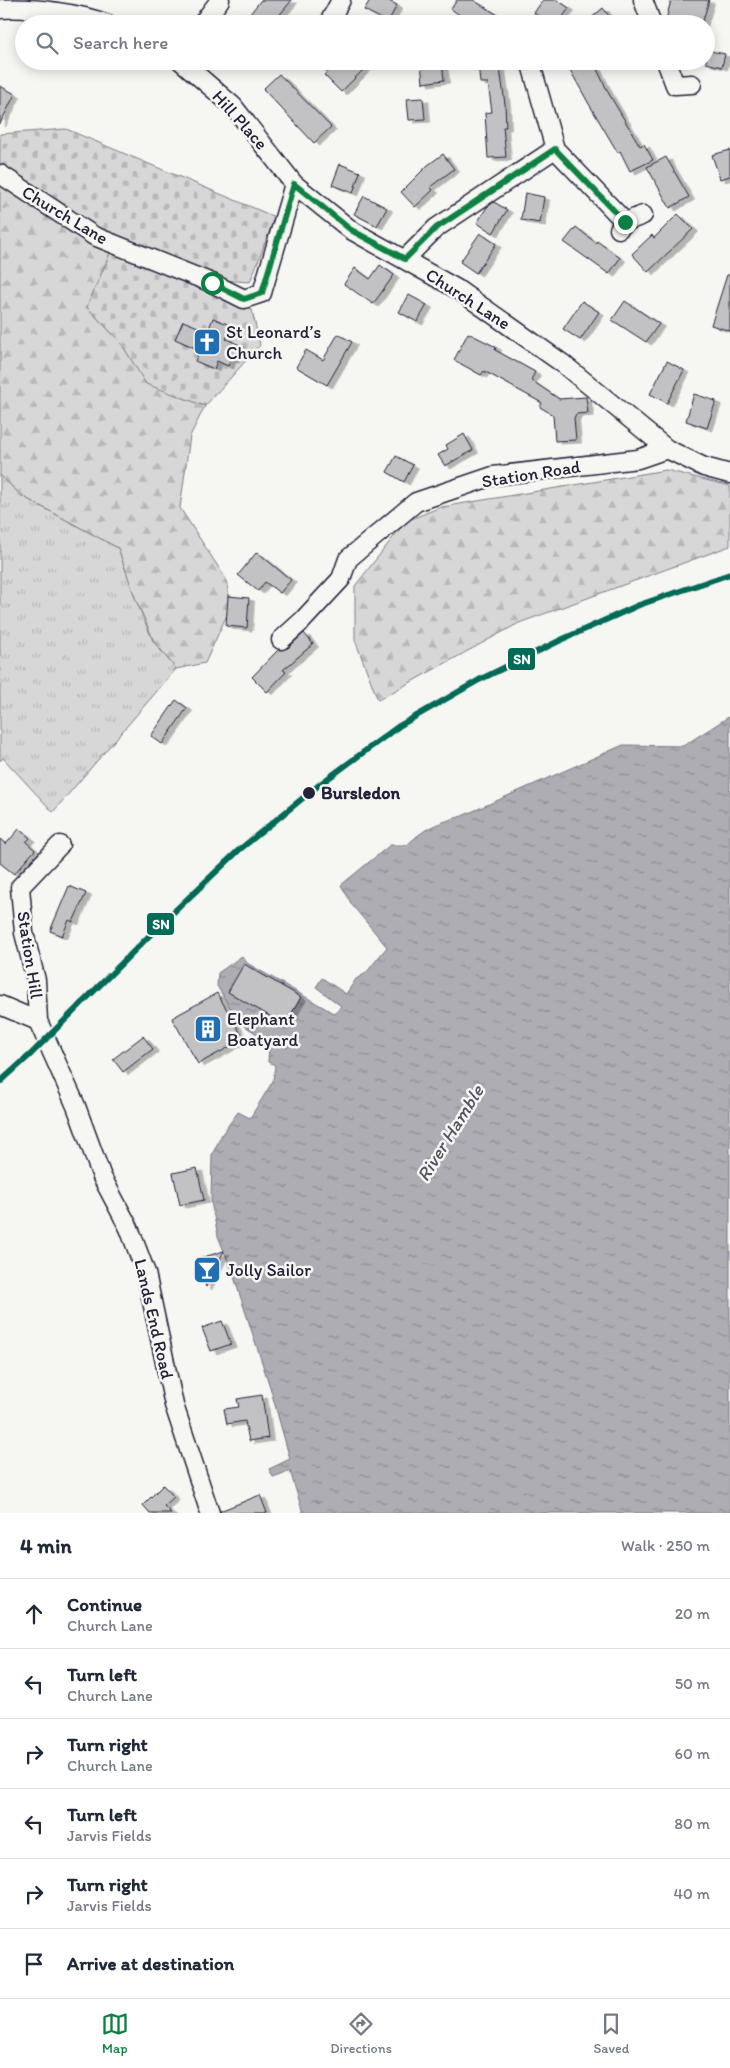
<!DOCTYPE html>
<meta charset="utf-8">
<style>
body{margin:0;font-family:Itim,sans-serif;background:#f2f2f3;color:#1f2937}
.stop{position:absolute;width:15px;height:15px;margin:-11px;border:4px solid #0b8043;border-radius:50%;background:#fff}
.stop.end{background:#0b8043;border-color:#fff;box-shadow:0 1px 5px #0008}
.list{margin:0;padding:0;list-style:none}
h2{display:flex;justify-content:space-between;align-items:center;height:65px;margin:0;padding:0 20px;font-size:21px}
h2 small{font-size:16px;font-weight:400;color:#747a83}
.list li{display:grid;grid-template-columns:32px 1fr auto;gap:15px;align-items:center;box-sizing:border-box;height:70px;padding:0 20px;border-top:1px solid #e0e1e3}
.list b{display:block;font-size:19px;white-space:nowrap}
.list p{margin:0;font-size:16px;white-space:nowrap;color:#747a83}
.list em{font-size:16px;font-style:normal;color:#747a83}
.icon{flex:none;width:28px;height:28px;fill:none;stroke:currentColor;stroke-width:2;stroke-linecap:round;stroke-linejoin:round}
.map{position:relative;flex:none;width:730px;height:1513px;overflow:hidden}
.search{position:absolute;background:#fff;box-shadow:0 2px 12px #0003;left:15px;right:15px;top:15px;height:55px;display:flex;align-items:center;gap:12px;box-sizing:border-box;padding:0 18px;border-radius:28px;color:#747a83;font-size:19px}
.sheet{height:485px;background:#fff}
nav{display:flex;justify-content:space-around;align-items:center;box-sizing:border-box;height:70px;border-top:1px solid #e0e1e3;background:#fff;font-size:14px;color:#747a83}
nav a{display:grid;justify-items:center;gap:2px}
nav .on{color:#0b8043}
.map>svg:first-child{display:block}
</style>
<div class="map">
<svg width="730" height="1513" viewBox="0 0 730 1513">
<defs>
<pattern id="grass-tufts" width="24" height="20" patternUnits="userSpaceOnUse" patternTransform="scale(1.25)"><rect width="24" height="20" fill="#d7d7d7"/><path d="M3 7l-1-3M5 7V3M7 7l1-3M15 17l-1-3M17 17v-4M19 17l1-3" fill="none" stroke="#b8b8b9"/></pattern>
<pattern id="forest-firs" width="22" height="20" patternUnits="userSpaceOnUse" patternTransform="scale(1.25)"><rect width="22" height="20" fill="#d7d7d7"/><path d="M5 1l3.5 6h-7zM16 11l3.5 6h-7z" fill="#b8b8b9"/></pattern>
<pattern id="cemetery-stones" width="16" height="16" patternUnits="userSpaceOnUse" patternTransform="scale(1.25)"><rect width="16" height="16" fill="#d7d7d7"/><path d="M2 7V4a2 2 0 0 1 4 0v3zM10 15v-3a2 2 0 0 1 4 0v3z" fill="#b8b8b9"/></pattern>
<pattern id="water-ripples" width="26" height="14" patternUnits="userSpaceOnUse" patternTransform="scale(1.25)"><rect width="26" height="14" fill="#adadb3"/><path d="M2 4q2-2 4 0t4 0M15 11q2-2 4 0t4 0" fill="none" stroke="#8c8c93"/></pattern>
<filter id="shadow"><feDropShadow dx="5.5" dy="3" stdDeviation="0" flood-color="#0004"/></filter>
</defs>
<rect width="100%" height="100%" fill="#f6f6f2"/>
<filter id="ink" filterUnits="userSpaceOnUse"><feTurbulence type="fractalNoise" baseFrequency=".02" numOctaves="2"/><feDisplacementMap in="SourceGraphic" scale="10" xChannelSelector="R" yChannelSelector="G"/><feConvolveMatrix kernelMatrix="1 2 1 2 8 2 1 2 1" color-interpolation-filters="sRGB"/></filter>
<g filter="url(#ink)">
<path fill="url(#grass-tufts)" stroke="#7c7c89" d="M0,475L22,496L118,548L136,600L153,641L176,669L53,812L3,758L0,761Z"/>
<path fill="url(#forest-firs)" stroke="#7c7c89" d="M0,182L70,232L111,251L87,307L121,343L146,383L205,406L190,436L180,508L226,579L231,606L205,663L176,669L154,641L136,600L118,548L22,496L0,475Z
M666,470L730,486V546L519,623L378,700L355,640V586L406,521L441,507Z"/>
<path fill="url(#cemetery-stones)" stroke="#7c7c89" d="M66,129L275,217L250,282L222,280L100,232L0,163V134Z
M111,251L252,310L260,345L205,406L146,384L121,343L87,307Z"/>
<path fill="url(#water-ripples)" stroke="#757583" d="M730,716V1513H303L290,1471L273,1477L269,1469L290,1459L270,1387L233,1274L218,1236L211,1202L212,1155L222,1134L238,1112L250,1118L273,1081L275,1065L268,1062L269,1045H273L239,1022L217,986L218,973L242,956L247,963L335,1014L341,1006L316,987L322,978L346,994L356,979L366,973L387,947L352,905L341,885L390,845H407C427,826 436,824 462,816L623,745L683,746Z"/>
<path fill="#c2c2c4" stroke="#22223b" filter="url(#shadow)" d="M261,0H292L272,24H242Z
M370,0H387L397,5L388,22L364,10Z
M457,0H473L513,24H473L451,9Z
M543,0H557L569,8L558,24H551L534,13Z
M671,0H709L702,24H665Z
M603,8L615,24H584Z
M706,50L725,54L722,67L706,63Z
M339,61H359L365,68L341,92L324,75Z
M442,61L444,80L423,83L421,63Z
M499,61L505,104L506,127H503L506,157L488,158L485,113L492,112L488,83H480L478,62Z
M565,61H593L609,94L640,146L644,144L653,160L630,171L620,151L618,153L589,104Z
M279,74L331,127L314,143L263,89Z
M0,86L15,94L0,124Z
M423,98L425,119L409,120L407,99Z
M730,150V176L720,179L712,155Z
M443,154L454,169L430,187L433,190L415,207L401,192L428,165Z
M666,157L689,197L670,208L647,167Z
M340,164L360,172L353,193L332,185Z
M525,193L544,197L540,223L521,220Z
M364,196L387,208L377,226L354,214Z
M494,202L507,210L493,233L477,223L487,207Z
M678,214L693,229L648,272L632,254L652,235L654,238Z
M576,227L596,243L597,241L620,258L609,274L564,242Z
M480,233L496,244L476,273L460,262Z
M380,265L394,275L373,304L344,284L355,268L370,279Z
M727,275H730V331L711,325Z
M409,295L427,305L417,322L399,312Z
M582,301L599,312L580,340L563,329Z
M625,301L659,324L646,342L612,320Z
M213,318L232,326L226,339L240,345L234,360L231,358L228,366L217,361L214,369L195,361L200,350L175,339L183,321L208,331Z
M468,333L496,347L495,350L535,372L531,380L559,399L586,397L588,413L576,414L574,418L576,440L555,441L553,415L540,407L542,403L484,371L481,375L454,360Z
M338,334L352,342L327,385L296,367L306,350L323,360Z
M667,361L684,370L667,403L650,394Z
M694,394L716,401L707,428L686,421Z
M464,434L473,450L445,466L438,455L448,449L446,445Z
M396,456L413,465L404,482L387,472Z
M257,552L291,580L280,593L265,582L258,591L238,575Z
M228,596L249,598L247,628L226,626Z
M304,633L313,644L283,670L286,672L267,692L252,677L278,650L288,648Z
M176,700L187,708L162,744L151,736Z
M19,829L30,838L26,842L35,850L14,874L0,863V839L6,844Z
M69,886L86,893L73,922L69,920L62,936L50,931Z
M244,964L301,997L285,1025L228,992Z
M217,993L244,1039L198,1064L172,1018Z
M143,1036L153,1049L123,1072L113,1059Z
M197,1168L204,1200L180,1205L173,1173Z
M224,1251L206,1287L197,1259Z
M222,1321L231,1344L211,1351L202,1328Z
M262,1395L268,1438L249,1441L245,1421L227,1424L224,1409L239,1407L237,1399Z
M163,1485L174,1497L164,1506L171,1513H150L143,1505Z
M260,1495L267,1513H220V1511Z"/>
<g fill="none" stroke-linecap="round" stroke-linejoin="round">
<g stroke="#22223b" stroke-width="21">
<path id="minor" d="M643,0L652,24
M0,9C32,7 79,13 108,24
M202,24L220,0
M328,24L341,0
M181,61L233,106L294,184L351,230L457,289L562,363L667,449L704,467L730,474
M530,61L555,149L625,222
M666,61L675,85L692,84
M0,174L94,236L212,283L244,299L262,293L294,184
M619,229L625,222L643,215
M405,259L436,228L555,149
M281,640L302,621L341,579L348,559L416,502L493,476L638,459L667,449
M60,845L20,887L24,933L36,980L38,1021L76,1106L102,1177L129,1228L146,1273L174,1405L210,1513
M0,1005L38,1021"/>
</g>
<use href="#minor" stroke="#f6f6f2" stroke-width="18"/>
<g stroke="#f6f6f2" stroke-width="10">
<path id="rail-1" d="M0,1082L30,1055L161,924L239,850L319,785L399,726L479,680L561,640L639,605L730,574"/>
</g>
<use href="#rail-1" stroke="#006b56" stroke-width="6"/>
</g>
</g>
<g fill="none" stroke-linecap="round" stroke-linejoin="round" filter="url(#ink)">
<path stroke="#0b8043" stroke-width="6" d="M212,283L244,299L262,293L294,184L351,230L405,259L436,228L555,149L625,222"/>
</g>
<defs>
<g id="church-square" transform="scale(1.4375)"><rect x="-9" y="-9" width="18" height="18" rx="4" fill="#1f6fb2" stroke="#f6f6f2"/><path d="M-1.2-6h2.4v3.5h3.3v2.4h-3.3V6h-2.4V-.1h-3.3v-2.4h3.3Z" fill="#fff"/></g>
<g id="building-square" transform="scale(1.4375)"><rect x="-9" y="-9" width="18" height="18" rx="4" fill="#1f6fb2" stroke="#f6f6f2"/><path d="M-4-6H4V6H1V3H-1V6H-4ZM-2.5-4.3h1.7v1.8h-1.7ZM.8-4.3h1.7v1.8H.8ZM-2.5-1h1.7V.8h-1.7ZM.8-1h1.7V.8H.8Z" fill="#fff"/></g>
<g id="bar-square" transform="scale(1.4375)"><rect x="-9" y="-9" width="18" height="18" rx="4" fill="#1f6fb2" stroke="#f6f6f2"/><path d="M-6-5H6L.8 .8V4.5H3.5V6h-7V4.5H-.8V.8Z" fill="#fff"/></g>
</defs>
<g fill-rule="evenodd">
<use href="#church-square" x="207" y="342"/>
<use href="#building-square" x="208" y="1029"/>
<use href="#bar-square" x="207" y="1270"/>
</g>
<circle fill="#22223b" stroke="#f6f6f2" stroke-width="2" cx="309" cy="793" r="7"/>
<g text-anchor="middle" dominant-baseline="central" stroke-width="5" stroke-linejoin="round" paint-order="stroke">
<g font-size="18" fill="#22223b" stroke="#f6f6f2">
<text transform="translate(240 120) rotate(48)">Hill Place</text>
<text transform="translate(65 215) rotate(31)">Church Lane</text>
<text transform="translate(468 299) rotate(33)">Church Lane</text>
<text transform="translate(531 474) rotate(-9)">Station Road</text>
<text transform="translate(30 955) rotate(81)">Station Hill</text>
<text transform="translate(154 1319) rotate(77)">Lands End Road</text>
</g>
<g font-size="18" fill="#22223b" stroke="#f6f6f2" text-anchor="start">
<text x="226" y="332">St Leonard’s<tspan x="226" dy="21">Church</tspan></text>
<text x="227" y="1019">Elephant<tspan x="227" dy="21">Boatyard</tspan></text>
<text x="226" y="1270">Jolly Sailor</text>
</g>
<g font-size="18" font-weight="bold" fill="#22223b" stroke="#f6f6f2" text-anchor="start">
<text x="321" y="793">Bursledon</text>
</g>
<g font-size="19" font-style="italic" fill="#535365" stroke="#f6f6f2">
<text transform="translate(450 1133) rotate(-58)">River Hamble</text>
</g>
</g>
<g stroke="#f6f6f2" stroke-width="2">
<rect x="507" y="647" width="29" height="24" rx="5" fill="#006b56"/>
<rect x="146" y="912" width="29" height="24" rx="5" fill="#006b56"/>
</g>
<g font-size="14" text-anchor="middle" font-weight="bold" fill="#fff">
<text x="522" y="664">SN</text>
<text x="161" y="929">SN</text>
</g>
</svg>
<div class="stop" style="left:212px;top:283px"></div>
<div class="stop end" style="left:625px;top:222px"></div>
<div class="search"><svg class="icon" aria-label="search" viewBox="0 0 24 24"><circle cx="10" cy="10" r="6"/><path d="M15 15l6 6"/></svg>Search here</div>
</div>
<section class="sheet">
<h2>4 min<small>Walk · 250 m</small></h2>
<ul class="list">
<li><svg class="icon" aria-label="ahead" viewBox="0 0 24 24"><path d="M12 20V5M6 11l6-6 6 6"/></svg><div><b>Continue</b><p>Church Lane</p></div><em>20 m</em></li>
<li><svg class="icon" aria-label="left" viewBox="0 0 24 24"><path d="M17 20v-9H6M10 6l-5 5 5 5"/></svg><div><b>Turn left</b><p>Church Lane</p></div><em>50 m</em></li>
<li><svg class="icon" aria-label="right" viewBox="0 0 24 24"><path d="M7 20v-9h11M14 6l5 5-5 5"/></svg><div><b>Turn right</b><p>Church Lane</p></div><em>60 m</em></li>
<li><svg class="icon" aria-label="left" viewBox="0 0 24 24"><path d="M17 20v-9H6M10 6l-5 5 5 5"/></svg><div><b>Turn left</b><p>Jarvis Fields</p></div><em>80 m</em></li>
<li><svg class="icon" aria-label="right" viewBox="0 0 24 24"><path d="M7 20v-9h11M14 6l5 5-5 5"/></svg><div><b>Turn right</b><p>Jarvis Fields</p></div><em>40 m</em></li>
<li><svg class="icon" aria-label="arrive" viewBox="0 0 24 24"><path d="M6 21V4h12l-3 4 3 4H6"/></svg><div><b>Arrive at destination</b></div></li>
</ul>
</section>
<nav>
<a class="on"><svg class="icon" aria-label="map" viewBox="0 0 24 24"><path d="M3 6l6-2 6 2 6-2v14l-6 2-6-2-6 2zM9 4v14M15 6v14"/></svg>Map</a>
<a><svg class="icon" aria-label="directions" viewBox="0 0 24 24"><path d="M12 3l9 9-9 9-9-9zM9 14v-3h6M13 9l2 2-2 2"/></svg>Directions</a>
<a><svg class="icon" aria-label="saved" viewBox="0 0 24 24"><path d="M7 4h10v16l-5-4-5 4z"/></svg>Saved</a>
</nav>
